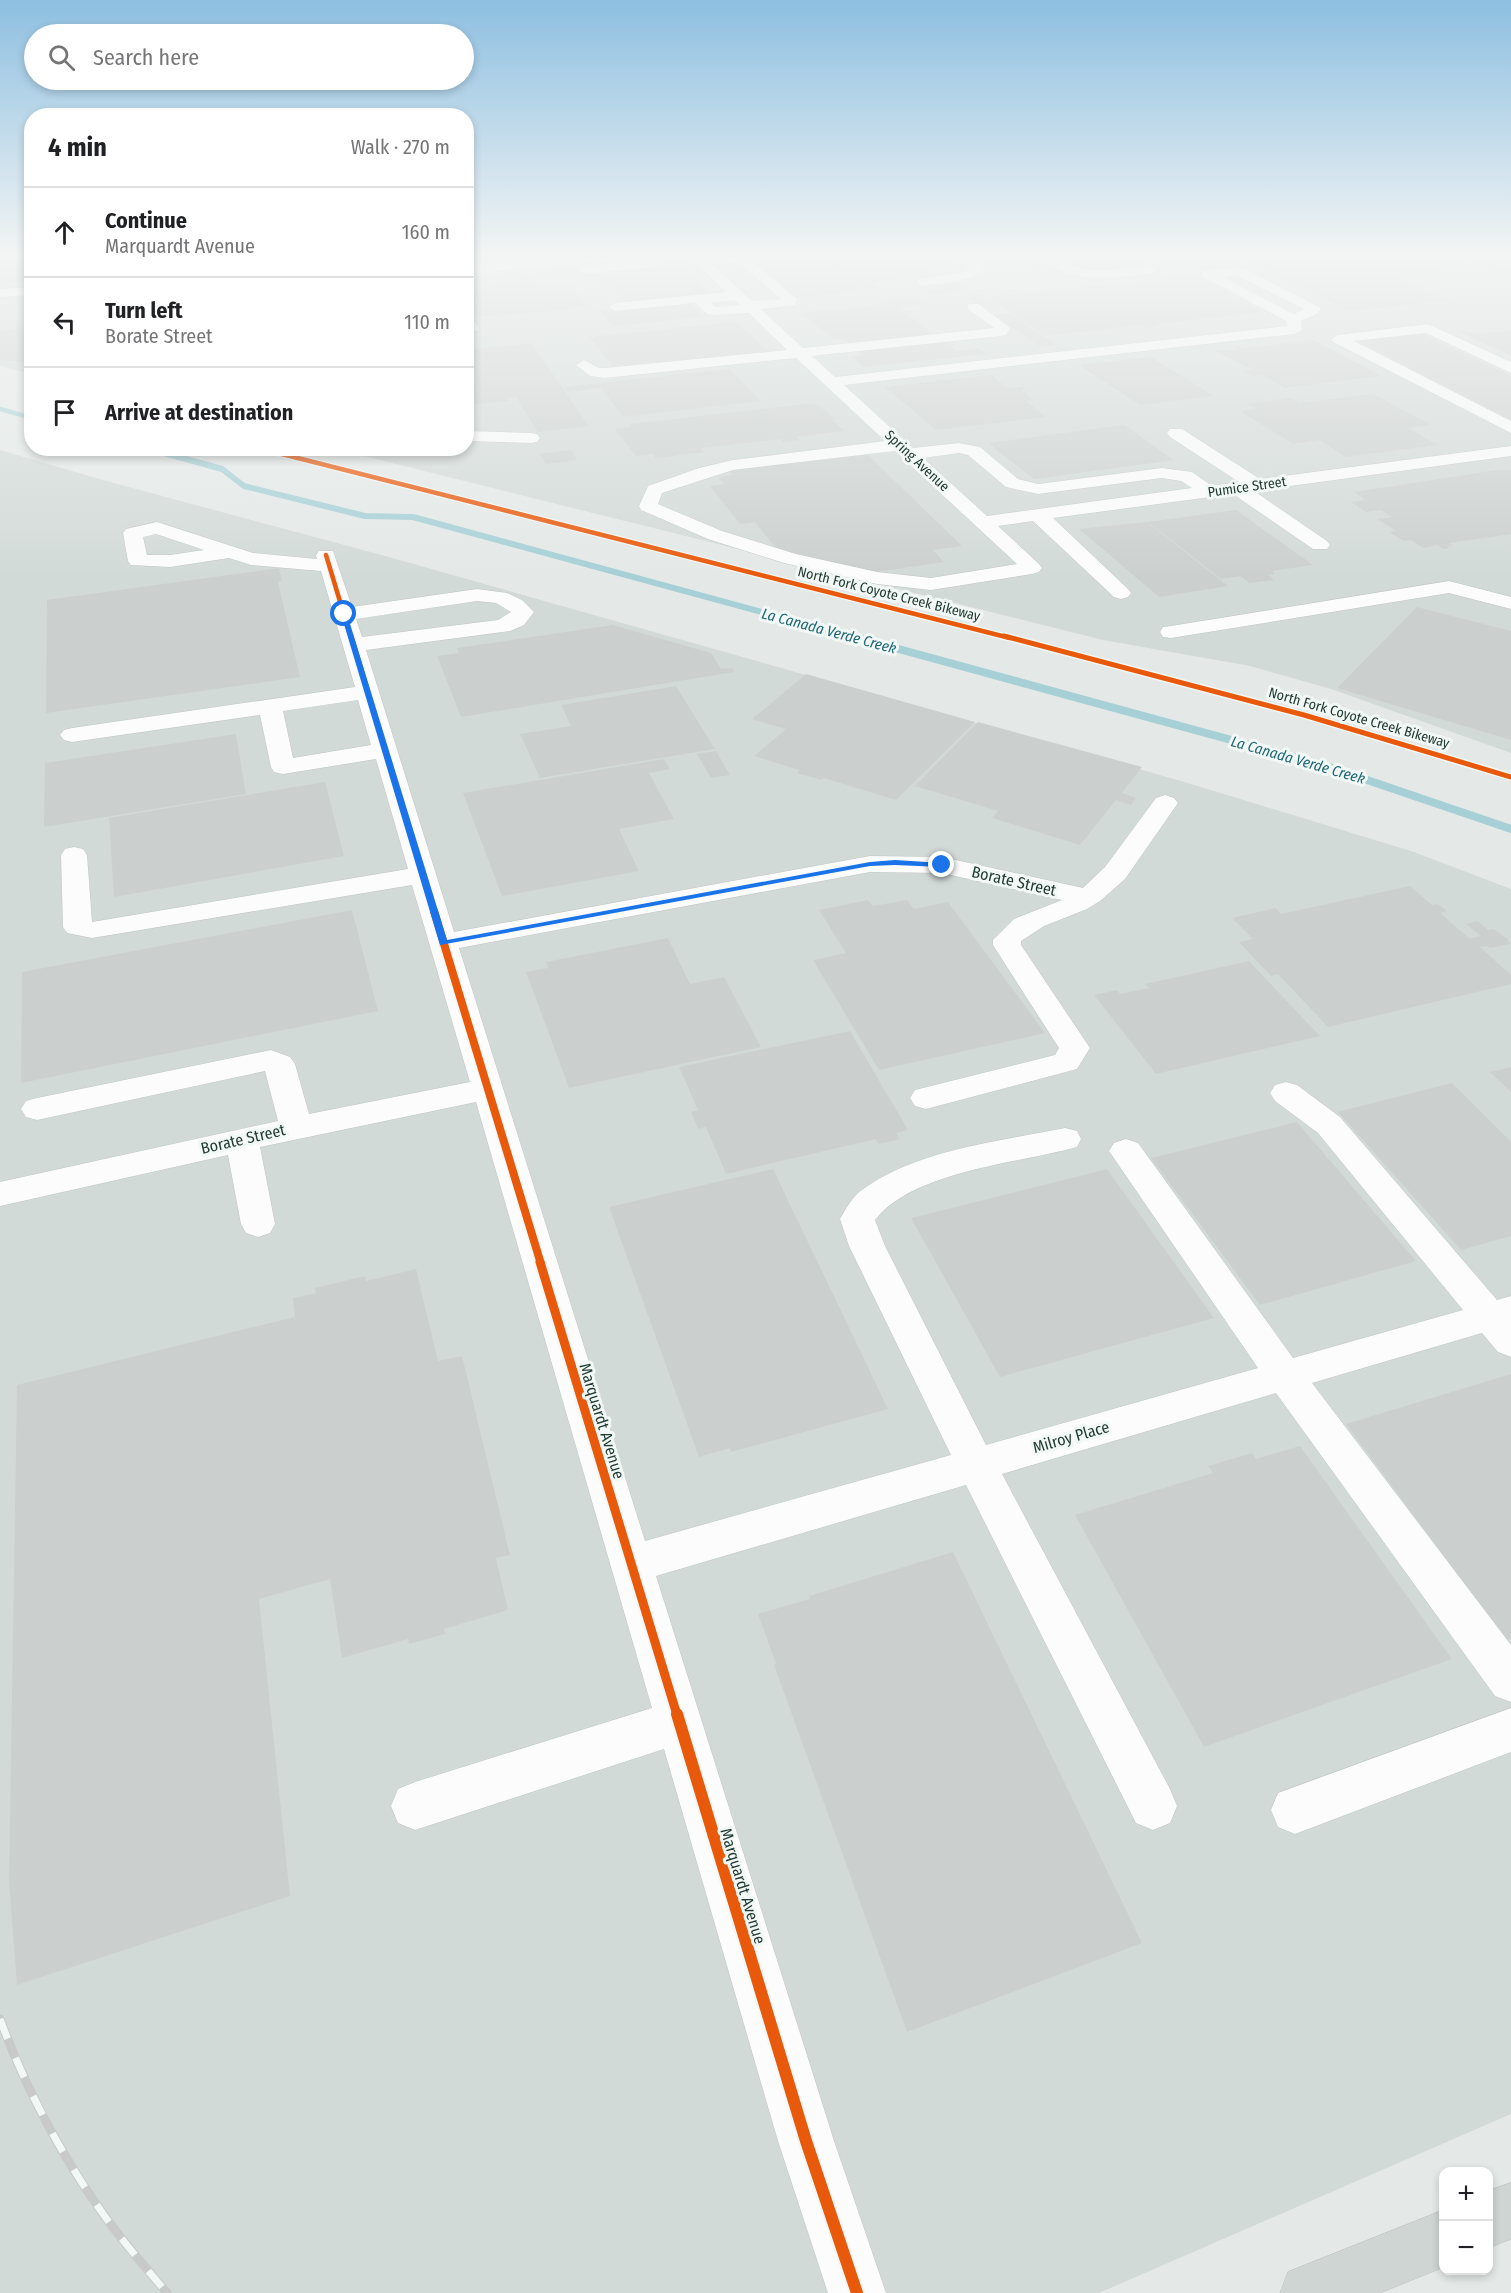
<!DOCTYPE html>
<meta charset="utf-8">
<style>
body{margin:0;font-family:"Fira Sans Condensed",sans-serif;background:#f2f2f2;color:#202124}
.controls{position:absolute;right:18px;bottom:18px;display:grid;overflow:hidden;border-radius:12px;box-shadow:0 3px 9px #0003}
.controls button{width:54px;height:54px;display:grid;place-items:center;padding:0;border:0;border-bottom:2px solid #e0e0e0;background:#fff;color:#202124;font:30px sans-serif}
.stop{position:absolute;width:18px;height:18px;margin:-14px;border:4px solid #1a73e8;border-radius:50%;background:#fff}
.stop.end{background:#1a73e8;border-color:#fff;box-shadow:0 2px 6px #0008}
.list{margin:0;padding:0;list-style:none}
h2{display:flex;justify-content:space-between;align-items:center;height:78px;margin:0;padding:0 24px;font-size:26px}
h2 small{font-size:20px;font-weight:400;color:#757577}
.list li{display:grid;grid-template-columns:39px 1fr auto;gap:18px;align-items:center;box-sizing:border-box;height:90px;padding:0 24px;border-top:2px solid #e0e0e0}
.list b{display:block;font-size:22px;white-space:nowrap}
.list p{margin:0;font-size:20px;white-space:nowrap;color:#757577}
.list em{font-size:20px;font-style:normal;color:#757577}
.icon{flex:none;width:33px;height:33px;fill:none;stroke:currentColor;stroke-width:2;stroke-linecap:round;stroke-linejoin:round}
.map{position:relative;flex:none;width:1511px;height:2293px;overflow:hidden}
.search{position:absolute;background:#fff;box-shadow:0 3px 9px #0003;left:24px;top:24px;width:450px;height:66px;display:flex;align-items:center;gap:15px;box-sizing:border-box;padding:0 21px;border-radius:33px;color:#757577;font-size:22px}
.panel{position:absolute;background:#fff;box-shadow:0 3px 9px #0003;left:24px;top:108px;width:450px;height:348px;border-radius:24px}
.map>svg:first-child{display:block}
</style>
<div class="map">
<svg width="1511" height="2293" viewBox="0 0 1511 2293">
<rect width="100%" height="100%" fill="#e4e9e7"/>
<path fill="#d2dad7" d="M0,257H31V374L0,366Z
M678,257H1511V753L1331,689L1250,666L1103,640L336,449L466,448L467,276Z
M0,450L110,482L389,557L1188,783L1414,852L1511,889V2114L1099,2293H0Z"/>
<g fill="none" stroke-linecap="round" stroke-linejoin="round">
<path stroke="#a6d0d6" stroke-width="4.5" d="M0,409L32,418"/>
<path stroke="#a6d0d6" stroke-width="6" d="M146,448L222,469L244,486L365,516L413,517L857,638"/>
<path stroke="#a6d0d6" stroke-width="8" d="M851,636L1323,765L1511,829"/>
</g>
<path fill="#cbd0ce" d="M0,257H32V281L0,283Z
M748,257H818L863,291L796,298Z
M820,257H904L931,276L870,282L878,288L862,289Z
M1059,257H1153L1159,260L1138,262L1143,265L1107,269L1102,266L1080,268Z
M1241,257H1405L1443,274L1399,278L1455,304L1444,301L1350,311L1287,280H1282L1267,273H1272Z
M1458,257H1511V279Z
M1040,263L1048,268L1032,270L1024,265Z
M677,265L708,294L625,302L611,287H604L591,273Z
M1195,276L1263,312L1156,324L1160,326L1144,328L1141,325L1046,336L988,297Z
M532,278L536,285L566,282L587,306L565,308L567,310L475,317L466,303V291L490,289L485,283Z
M957,283L969,291L929,295L918,287Z
M982,294L995,303H993L997,306L983,307L966,296Z
M916,298L924,305L899,308L904,311H910L913,313L907,314L935,335L851,344L845,339L835,340L800,313L889,304L885,301Z
M689,301L705,317L613,326L598,310Z
M1009,313L1057,345L1041,347L993,315Z
M735,322L770,352L615,369L589,337Z
M32,327V363L0,360V330Z
M1456,330L1478,334L1511,330V356Z
M1419,332L1511,376V420L1354,339Z
M1314,340L1381,376L1284,388L1263,375L1253,376L1244,371L1254,370L1215,351L1238,349L1234,346H1239L1244,348Z
M944,342L952,343L956,346H950L956,351L979,348L987,354L863,367L850,356L863,355L859,351Z
M531,343L589,426L538,432L516,397L506,398L508,401L466,405V350Z
M1151,357L1214,396L1140,405L1079,365Z
M729,369L761,401L623,417L601,388L567,392L564,387Z
M991,375L1008,388L1023,387L1027,389L1021,390L1034,400L1026,401L1046,417L936,430L885,387Z
M1373,394L1431,425L1408,428L1437,445L1346,457L1319,440L1293,444L1240,411L1256,409L1248,404L1291,398L1299,403Z
M815,403L836,419H832L844,431L797,437L800,440L783,442L780,439L701,448L704,452L656,458L653,454L636,456L615,429L632,427L630,424Z
M1124,425L1174,460L1034,479L988,443Z
M571,450L577,460L546,464L540,454Z
M865,452L962,546L933,550L944,562L862,574L780,553L755,522L740,524L710,486L724,484L718,477L733,475L728,469Z
M1498,470H1511V534L1449,543L1454,547L1446,545L1450,548L1443,549L1438,545L1423,548L1411,540L1404,541L1389,532L1397,531L1377,519L1392,517L1381,510L1366,512L1351,502L1366,500L1354,492Z
M1236,510L1313,565L1272,571L1275,574L1268,575L1274,580L1249,583L1240,576L1221,579L1148,522Z
M1147,522L1228,586L1159,597L1079,529Z
M279,568L282,581L278,582L300,677L46,713L47,600Z
M1417,607L1511,631V740L1337,688Z
M613,625L711,653L721,669L732,668L734,672L461,717L437,656L459,653L457,648Z
M806,674L975,722L896,800L824,778L821,780L797,773L799,770L754,756L786,729L752,719Z
M676,686L715,749L540,778L520,734L571,726L561,705Z
M978,722L1142,767L1122,793L1136,798L1131,805L1116,800L1080,845L992,818L998,811L915,786Z
M236,734L246,794L44,827L45,763Z
M716,751L730,775L711,778L697,754Z
M664,759L670,769L649,773L674,819L619,829L639,871L502,896L463,793Z
M325,782L344,856L114,897L109,818Z
M1410,886L1432,905L1438,904L1447,911L1440,913L1470,939L1481,936L1466,924L1478,921L1488,930L1494,929L1509,940H1507L1510,944L1490,948L1487,946L1480,947L1511,975V984L1328,1027L1278,974L1271,976L1239,942L1253,939L1232,918L1276,908L1281,914Z
M868,900L873,906L907,900L914,909L948,902L1045,1033L879,1070L813,960L846,953L819,910Z
M352,910L378,1011L21,1083L22,972Z
M668,938L690,984L724,977L761,1047L569,1088L526,972L548,968L546,962Z
M1249,961L1320,1036L1156,1074L1094,995L1117,990L1120,994L1149,988L1145,984Z
M850,1031L908,1130L896,1133L900,1139L878,1144L876,1139L726,1174L706,1127L698,1129L691,1112L698,1110L679,1067Z
M1511,1067V1092L1490,1072Z
M1452,1083L1511,1142V1236L1461,1250L1338,1112Z
M1297,1122L1416,1261L1260,1305L1151,1158Z
M773,1169L888,1409L731,1452L730,1448L699,1457L609,1207Z
M1107,1169L1214,1318L1000,1377L911,1218Z
M416,1269L438,1361L462,1356L510,1555L496,1558L508,1610L444,1629L445,1634L409,1644L408,1639L342,1658L330,1579L259,1599L290,1896L17,1985L9,1882L17,1385L295,1317L293,1298L316,1293L315,1288L365,1276L366,1281Z
M1511,1374V1639L1506,1640L1346,1424Z
M1300,1446L1452,1659L1204,1747L1075,1515L1213,1473L1208,1466L1252,1453L1256,1459Z
M953,1552L1142,1943L907,2032L774,1665L776,1664L758,1614L810,1599L809,1596Z"/>
<g fill="none" stroke-linecap="round" stroke-linejoin="round">
<g stroke="#c1c6c4" stroke-width="1">
<path id="minor" d="M567,257H615L608,261L466,274V266Z
M643,257H655L660,263L653,267L585,274L578,270L585,266L644,260Z
M690,257H747L797,299L795,305L761,309L803,348L994,328L969,310L967,307L969,304H979L1010,328L1006,335L1001,336L812,356L835,377L1287,326L1286,321L1203,277L1201,274L1203,271L1208,270L1243,268L1321,308L1319,313L1301,321L1302,330L1295,334L844,385L913,448L959,443L980,447L1018,479L1038,484L1162,468L1192,472L1212,486L1239,482L1170,437L1167,433L1170,429H1182L1260,479L1511,446V456L1254,491L1327,541L1330,545L1327,549H1313L1233,494L1053,518L1128,589L1131,593L1128,597L1121,599L1114,597L1033,521L998,526L1039,564L1042,568L1039,572L1032,574L931,590L877,584L784,563L708,539L641,510L639,506L648,486L699,468L733,460L885,441L796,358L605,378L590,376L576,365L584,360L599,368H605L787,350L749,313L712,315L707,314L695,303L615,311L608,307L615,303L726,292ZM739,263L781,299L752,301L712,264ZM1236,275L1304,309L1294,314L1223,277ZM734,300L740,305L715,307L711,303ZM895,451L1017,564L931,578L877,572L796,554L722,531L658,504L662,493L733,470ZM959,453L968,455L1006,487L1038,494L1162,478L1181,481L1192,488L987,516L923,458Z
M957,257H972L985,267L972,278L925,286L920,285L918,282L920,279L963,272L969,267Z
M1043,257C1064,256 1070,267 1089,270C1108,272 1131,267 1151,266L1158,270L1151,274C1117,276 1069,287 1043,257Z
M32,287V295L0,297V289Z
M466,315L471,316L479,328L477,331H466Z
M1428,324L1511,362V373L1426,333L1354,341L1511,421V433L1333,342L1331,339L1338,335Z
M466,431L531,433L537,434L540,438L537,442L531,443L466,441Z
M157,522L253,553L317,559L316,555L319,551H333L352,607L477,589L507,593L522,600L534,612L524,625L510,631L366,650L454,932L870,856L942,857L1083,888L1105,867L1156,798L1165,795L1174,798L1178,803L1125,879L1100,901L1087,909L1044,926L1021,941V945L1090,1048L1077,1069L926,1109L915,1106L910,1098L915,1090L1055,1055L1059,1048L993,945V940L1014,919L1062,900L942,873L870,872L459,948L645,1541L951,1455L849,1246L840,1219C846,1209 852,1197 862,1190C916,1150 1001,1141 1065,1128L1077,1131L1081,1139L1077,1147C1020,1163 912,1171 875,1220L885,1246L986,1445L1258,1368L1109,1151L1114,1143L1126,1139L1138,1143L1293,1358L1463,1310L1318,1133L1275,1101L1270,1093L1275,1085L1286,1082L1297,1085L1340,1117L1497,1300L1511,1296V1357L1498,1352L1482,1333L1312,1383L1511,1645V1702L1495,1696L1276,1393L1002,1474L1170,1789L1177,1806L1170,1823L1153,1830L1136,1823L966,1485L656,1576L834,2141L886,2293H828L778,2141L664,1749L415,1830L398,1823L391,1806L398,1789L415,1782L652,1708L476,1102L260,1147L275,1224L270,1233L258,1237L246,1233L241,1224L228,1155L0,1206V1182L278,1121L265,1071L37,1120L26,1117L21,1109L26,1101L37,1098L271,1050L290,1057L295,1064L309,1114L470,1082L412,885L92,938L67,933L63,927L61,855L65,849L74,847L83,849L87,855L92,922L408,869L376,759L283,774L274,772L271,767L260,715L72,742L64,740L60,735L64,730L72,728L355,687L321,571L251,565L229,558L170,567L131,565L128,561L123,533L126,529ZM156,534L204,550L170,555H147L143,537ZM477,601L496,603L511,612L498,620L362,637L356,619ZM358,700L371,745L293,758L283,711Z
M1449,581L1511,597V609L1449,593L1171,638L1163,637L1160,632L1163,627L1171,626Z
M1511,1708V1752L1295,1834L1278,1827L1271,1810L1278,1793Z"/>
</g>
<g stroke="#bdc5c2" stroke-width="1">
<path id="major" d="M1511,2183V2239L1488,2248V2191Z
M1444,2210V2267L1380,2293H1280L1288,2272Z"/>
</g>
<use href="#minor" fill="#fbfcfb" fill-rule="evenodd"/>
<use href="#major" fill="#ced5d3" fill-rule="evenodd"/>
<g stroke="#c7cac9" stroke-width="9">
<path id="rail" d="M0,2019C26,2089 62,2157 106,2218C125,2244 146,2268 167,2293"/>
</g>
<use href="#rail" stroke="#f2f8f5" stroke-width="7" stroke-dasharray="21" stroke-linecap="butt"/>
<g stroke="#f2f8f5" stroke-width="7">
<path id="cycleway-far4" d="M258,448L1010,638
M326,555L351,638"/>
</g>
<g stroke="#f2f8f5" stroke-width="8">
<path id="cycleway-far3" d="M351,636L434,912
M1004,636L1304,715L1511,777"/>
</g>
<g stroke="#f2f8f5" stroke-width="11">
<path id="cycleway-far2" d="M434,911L541,1264"/>
</g>
<g stroke="#f2f8f5" stroke-width="13">
<path id="cycleway-far1" d="M540,1262L677,1715"/>
</g>
<g stroke="#f2f8f5" stroke-width="16">
<path id="cycleway" d="M677,1714L806,2141L857,2293"/>
</g>
<use href="#cycleway-far4" stroke="#e8590c" stroke-width="4.5"/>
<use href="#cycleway-far3" stroke="#e8590c" stroke-width="5"/>
<use href="#cycleway-far2" stroke="#e8590c" stroke-width="8"/>
<use href="#cycleway-far1" stroke="#e8590c" stroke-width="9"/>
<use href="#cycleway" stroke="#e8590c" stroke-width="12"/>
</g>
<linearGradient id="sky" x2="0" y2="1"><stop stop-color="#8dbfe1"/><stop offset="0.44" stop-color="#f3f5f4"/><stop offset="1" stop-color="#f3f5f4" stop-opacity="0"/></linearGradient>
<rect width="1511" height="578" fill="url(#sky)"/>
<path fill="#1a73e8" d="M344,612L347,614L447,940L870,862L895,860L942,863L946,865L942,867L895,865L870,866L440,945L341,614Z"/>
<g text-anchor="middle" dominant-baseline="central" stroke-width="6" stroke-linejoin="round" paint-order="stroke">
<g font-size="14" fill="#223c34" stroke="#f2f8f5">
<text transform="translate(917 461) rotate(43)">Spring Avenue</text>
<text transform="translate(1247 487) rotate(-8)">Pumice Street</text>
<text transform="translate(889 594) rotate(14)">North Fork Coyote Creek Bikeway</text>
<text transform="translate(1359 718) rotate(16)">North Fork Coyote Creek Bikeway</text>
</g>
<g font-size="15" font-style="italic" fill="#1f6875" stroke="#f2f8f5">
<text transform="translate(829 631) rotate(15)">La Canada Verde Creek</text>
<text transform="translate(1298 760) rotate(16)">La Canada Verde Creek</text>
</g>
<g font-size="16" fill="#223c34" stroke="#f2f8f5">
<text transform="translate(1014 881) rotate(13)">Borate Street</text>
<text transform="translate(243 1139) rotate(-13)">Borate Street</text>
<text transform="translate(602 1421) rotate(73)">Marquardt Avenue</text>
<text transform="translate(1071 1437) rotate(-16)">Milroy Place</text>
<text transform="translate(743 1886) rotate(73)">Marquardt Avenue</text>
</g>
</g>
</svg>
<div class="controls">
<button>+</button>
<button>−</button>
</div>
<div class="stop" style="left:344px;top:614px"></div>
<div class="stop end" style="left:942px;top:865px"></div>
<div class="search"><svg class="icon" aria-label="search" viewBox="0 0 24 24"><circle cx="10" cy="10" r="6"/><path d="M15 15l6 6"/></svg>Search here</div>
<section class="panel">
<h2>4 min<small>Walk · 270 m</small></h2>
<ul class="list">
<li><svg class="icon" aria-label="ahead" viewBox="0 0 24 24"><path d="M12 20V5M6 11l6-6 6 6"/></svg><div><b>Continue</b><p>Marquardt Avenue</p></div><em>160 m</em></li>
<li><svg class="icon" aria-label="left" viewBox="0 0 24 24"><path d="M17 20v-9H6M10 6l-5 5 5 5"/></svg><div><b>Turn left</b><p>Borate Street</p></div><em>110 m</em></li>
<li><svg class="icon" aria-label="arrive" viewBox="0 0 24 24"><path d="M6 21V4h12l-3 4 3 4H6"/></svg><div><b>Arrive at destination</b></div></li>
</ul>
</section>
</div>
